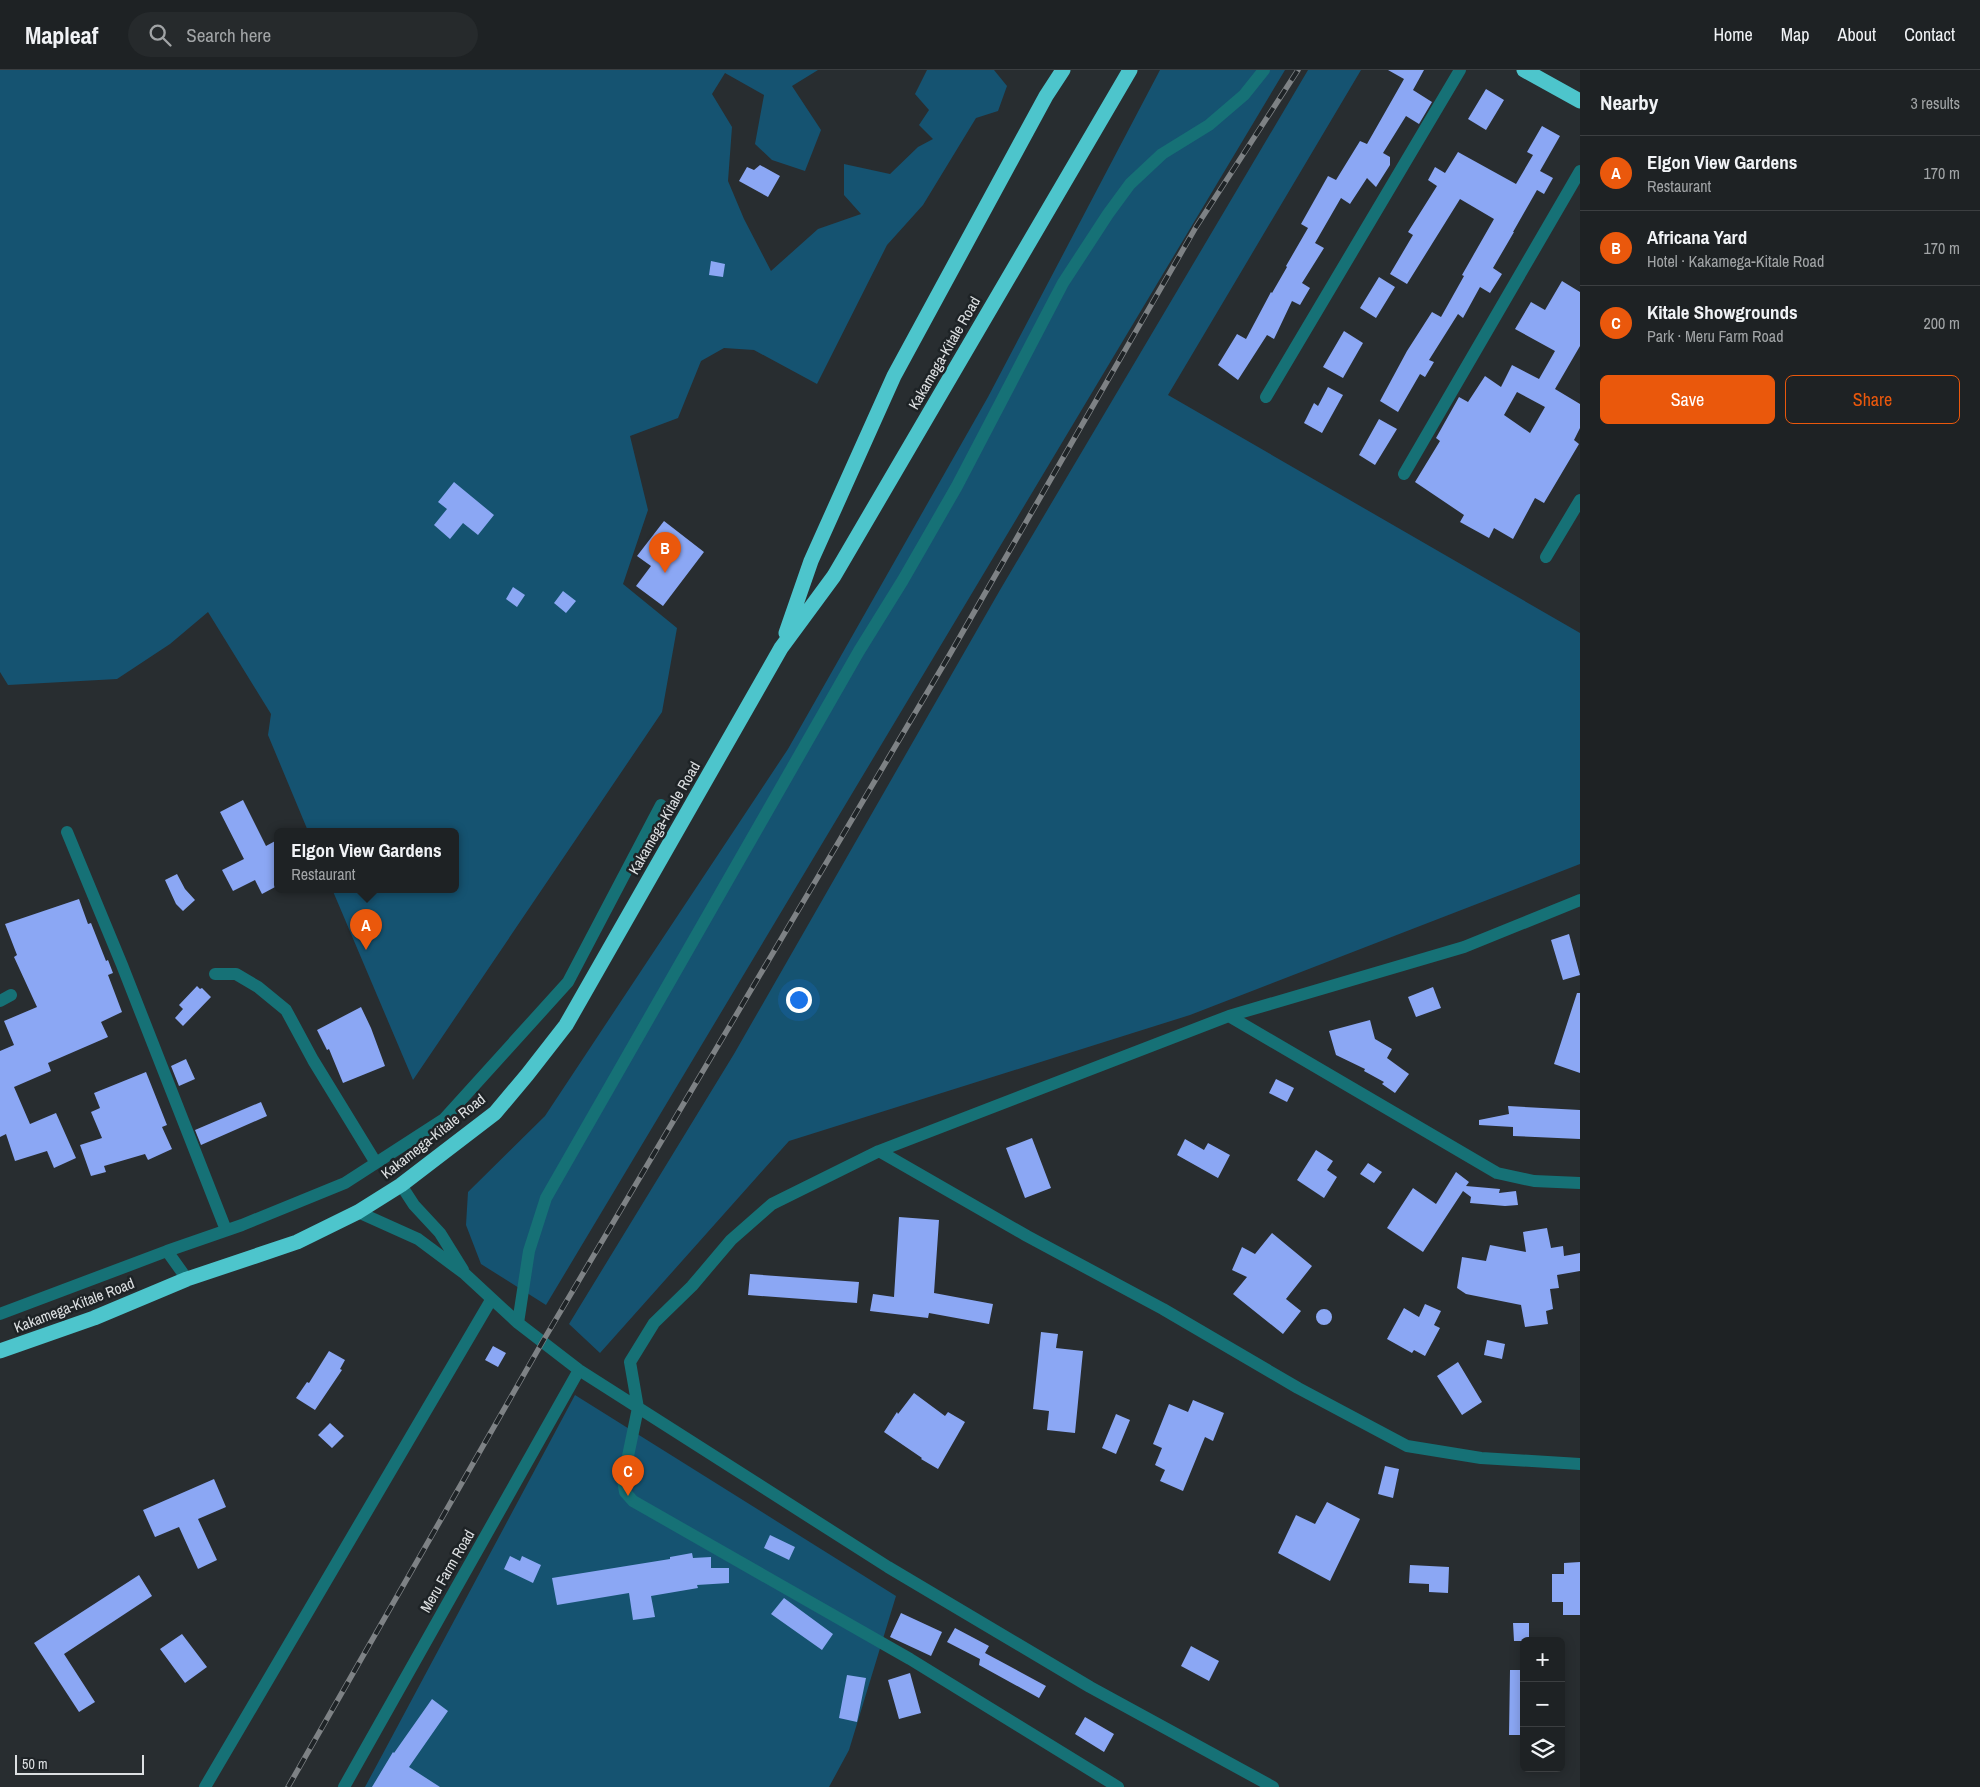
<!DOCTYPE html>
<meta charset="utf-8">
<style>
body{margin:0;font-family:"Archivo Narrow",sans-serif;background:#262a2c;color:#f1f3f6}
.controls{position:absolute;right:15px;bottom:15px;display:grid;overflow:hidden;border-radius:8px;box-shadow:0 2px 12px #0003}
.controls button{width:45px;height:45px;display:grid;place-items:center;padding:0;border:0;border-bottom:1px solid #3c3f41;background:#1e2224;color:#f1f3f6;font:25px sans-serif}
.scale{position:absolute;left:15px;bottom:12px;width:129px;box-sizing:border-box;padding-left:5px;border:2px solid #dde0e2;border-top:0;font-size:14px;line-height:18px;white-space:nowrap;color:#dde0e2;-webkit-text-stroke:4px #1e2326;paint-order:stroke}
.you{position:absolute;left:798px;top:929px;width:18px;height:18px;margin:-12px;border:4px solid #fff;border-radius:50%;background:#1a73e8;box-shadow:0 0 0 8px #1a73e833}
.badge{display:grid;place-items:center;width:32px;height:32px;border-radius:50%;background:#ea580c;color:#fff;font-size:16px;font-weight:700}
.pin{position:absolute;translate:-50% -41px;filter:drop-shadow(0 1px 2px #0008)}
.pin::after{content:'';position:absolute;top:26px;width:18px;height:15px;background:inherit;clip-path:polygon(0 0,100% 0,50% 100%)}
.popup{position:absolute;left:274px;top:758px;width:185px;height:65px;box-sizing:border-box;display:grid;place-content:center;border-radius:8px;background:#1e2224;filter:drop-shadow(0 1px 4px #0005);font-size:16px;white-space:nowrap;color:#a1a4a6}
.popup b{font-size:19px;color:#f1f3f6}
.popup::after{content:'';position:absolute;left:50%;top:100%;margin-left:-10px;border:10px solid transparent;border-top-color:#1e2224}
.list{margin:0;padding:0;list-style:none}
h2{display:flex;justify-content:space-between;align-items:center;height:65px;margin:0;padding:0 20px;font-size:21px}
h2 small{font-size:16px;font-weight:400;color:#a1a4a6}
.list li{display:grid;grid-template-columns:32px 1fr auto;gap:15px;align-items:center;box-sizing:border-box;height:75px;padding:0 20px;border-top:1px solid #3c3f41}
.list b{display:block;font-size:19px;white-space:nowrap}
.list p{margin:0;font-size:16px;white-space:nowrap;color:#a1a4a6}
.list em{font-size:16px;font-style:normal;color:#a1a4a6}
.actions{display:flex;gap:10px;padding:15px 20px}
.actions a{flex:1;padding:11px 0;border:1px solid #ea580c;border-radius:8px;text-align:center;font-size:18px;color:#ea580c}
.actions .main{background:#ea580c;color:#fff}
.icon{flex:none;width:28px;height:28px;fill:none;stroke:currentColor;stroke-width:2;stroke-linecap:round;stroke-linejoin:round}
.map{position:relative;flex:none;width:1580px;height:1717px;overflow:hidden}
header{display:flex;align-items:center;gap:30px;box-sizing:border-box;height:70px;padding:0 25px;background:#1e2224;border-bottom:1px solid #3c3f41}
header strong{font-size:24px}
nav{display:flex;gap:28px;margin-inline-start:auto;font-size:18px}
.search{width:350px;height:45px;background:#262a2c;display:flex;align-items:center;gap:12px;box-sizing:border-box;padding:0 18px;border-radius:28px;color:#a1a4a6;font-size:19px}
main{display:flex}
aside{flex:1;background:#1e2224}
.map>svg:first-child{display:block}
</style>
<header>
<strong>Mapleaf</strong>
<div class="search"><svg class="icon" aria-label="search" viewBox="0 0 24 24"><circle cx="10" cy="10" r="6"/><path d="M15 15l6 6"/></svg>Search here</div>
<nav><a>Home</a><a>Map</a><a>About</a><a>Contact</a></nav>
</header>
<main>
<div class="map">
<svg width="1580" height="1717" viewBox="0 0 1580 1717">
<rect width="100%" height="100%" fill="#282d30"/>
<path fill="#155371" d="M0,0H818L792,16L821,60L805,101L772,90L755,74L764,25L725,3L712,24L732,57L728,111L744,149L771,201L818,159L861,144L844,125V94L890,104L918,77L933,69L919,55L929,40L915,24L927,0H994L1007,16L998,41L976,48L923,135L887,175L817,314L754,280L724,278L701,291L678,348L630,366L648,440L623,514L677,558L662,642L413,1010L332,819H455V761H308L268,665L271,644L208,542L170,574L117,609L8,615L0,602Z
M1160,0H1285L546,1235L481,1194L466,1155L468,1122L545,1046L788,679L988,327Z
M1308,0H1361L1168,325L1580,563V794L1190,945L789,1071L600,1283L569,1254L734,984L1000,520Z
M575,1325L896,1526L849,1680L829,1717H365Z"/>
<path fill="#8ba7f4" fill-rule="evenodd" d="M1388,0H1424L1413,20L1432,32L1419,54L1406,46L1383,83L1390,87V95L1376,117L1367,108L1350,134L1341,128L1315,173L1324,178L1302,213L1310,218L1300,235L1292,231L1274,269L1267,265L1238,310L1218,295L1237,264L1246,269L1271,222L1272,223L1287,197L1286,196L1308,158L1301,154L1328,106L1336,110L1360,71L1367,74L1404,9Z
M1486,19L1504,30L1486,60L1468,49Z
M1542,56L1560,66L1540,101L1553,108L1544,124L1537,120L1513,162H1514L1493,198L1502,204L1490,223L1480,217L1463,248L1458,244L1429,290L1434,292L1425,307L1420,304L1398,342L1380,331L1407,281L1432,242L1441,247L1464,206L1462,205L1494,149L1460,129L1407,214L1390,204L1413,165L1408,162L1437,116L1428,110L1435,97L1445,103L1458,82L1516,114L1533,85L1527,82Z
M760,95L780,106L768,127L739,111L747,97L754,100Z
M711,191L725,194L723,207L709,205Z
M1379,207L1395,217L1376,248L1360,238Z
M1562,211L1580,222V276L1555,319L1580,334V358L1574,370L1579,374L1544,433L1535,428L1513,469L1494,458L1489,468L1460,452L1464,445L1415,412L1440,371L1436,368L1459,327L1468,332L1485,306L1501,317L1512,295L1539,309L1555,281L1515,259L1531,232L1545,240ZM1517,322L1545,337L1530,363L1504,345Z
M1344,261L1363,273L1343,308L1323,297Z
M1328,317L1343,325L1322,363L1304,353L1314,333L1318,336Z
M1379,349L1397,359L1375,395L1359,385Z
M454,412L494,445L478,465L463,453L450,469L434,455L447,439L438,432Z
M664,451L704,482L663,536L636,516L651,496L637,486Z
M513,517L525,525L517,537L506,529Z
M563,521L576,531L566,543L554,533Z
M243,730L266,776L277,770V816L262,824L255,810L233,821L222,800L244,789L220,742Z
M177,804L185,819L195,830L183,841L176,834L165,810Z
M79,829L88,854L91,853L106,891L108,890L113,903L108,905L122,942L101,952L108,967L48,993L51,1001L14,1017L30,1054L56,1043L76,1088L54,1098L47,1081L15,1091L6,1064L0,1067V981L14,975L4,951L37,937L14,887L17,885L5,854Z
M1569,864L1580,905L1563,910L1551,870Z
M197,916L200,919L202,918L211,927L183,956L175,948L183,939L179,935Z
M1433,917L1441,938L1416,947L1408,927Z
M1577,923H1580V1003L1554,994Z
M361,937L371,958L385,996L343,1013L329,979L327,980L317,960Z
M1370,950L1375,969L1392,979L1387,988L1409,1004L1395,1023L1382,1014L1384,1012L1364,1001L1365,999L1336,985L1329,961Z
M186,989L195,1009L179,1016L171,996Z
M146,1002L167,1055L162,1057L172,1079L148,1090L145,1084L104,1096L106,1102L91,1106L80,1075L102,1068L91,1042L100,1038L94,1023Z
M1276,1009L1294,1018L1287,1032L1269,1023Z
M261,1032L267,1046L201,1075L195,1060Z
M1508,1036L1580,1040V1069L1513,1066V1057L1479,1055V1050L1509,1044Z
M1032,1068L1051,1118L1025,1128L1006,1078Z
M1185,1069L1204,1080L1208,1073L1230,1085L1218,1108L1177,1085Z
M1316,1080L1333,1091L1327,1100L1337,1107L1324,1128L1297,1110Z
M1368,1093L1382,1102L1374,1113L1360,1104Z
M1456,1102L1469,1112L1466,1116L1500,1119L1499,1123L1516,1121L1518,1135L1505,1136L1470,1133L1471,1127L1463,1121L1423,1182L1387,1158L1413,1118L1436,1134Z
M899,1147L939,1150L934,1223L993,1234L989,1254L929,1243L928,1248L870,1241L873,1224L894,1227Z
M1547,1158L1551,1178L1563,1176L1564,1186L1580,1183V1201L1557,1205L1559,1218L1550,1219L1553,1239L1546,1241L1548,1254L1525,1257L1521,1235L1466,1224L1457,1218L1462,1187L1486,1191L1490,1175L1526,1182L1523,1162Z
M1272,1163L1312,1196L1286,1229L1301,1241L1283,1264L1233,1224L1247,1207L1232,1200L1242,1177L1255,1184Z
M750,1204L859,1212L857,1233L748,1225Z
M1425,1234L1441,1241L1434,1255L1440,1258L1425,1286L1414,1280L1412,1283L1387,1269L1404,1238L1419,1247Z
M1316 1247a8 8 0 1 1 16 0a8 8 0 1 1-16 0Z
M1041,1262L1058,1264L1056,1278L1083,1281L1075,1363L1047,1360L1049,1341L1033,1339Z
M1487,1270L1505,1274L1502,1289L1484,1285Z
M493,1276L506,1283L498,1297L485,1290Z
M329,1281L345,1290L340,1299L342,1300L315,1340L296,1328L307,1312L309,1313Z
M1458,1292L1482,1332L1462,1345L1437,1306Z
M914,1323L945,1346L948,1342L965,1352L938,1399L921,1389L922,1388L884,1362L897,1342L898,1344Z
M1193,1330L1224,1343L1213,1371L1205,1367L1183,1421L1160,1411L1165,1400L1155,1395L1162,1378L1153,1374L1169,1334L1188,1342Z
M1116,1344L1130,1350L1116,1384L1102,1378Z
M330,1353L344,1366L332,1378L318,1365Z
M1385,1396L1399,1399L1393,1428L1378,1424Z
M214,1409L226,1437L198,1449L217,1490L198,1499L179,1457L155,1467L143,1440Z
M1327,1432L1360,1449L1330,1511L1278,1483L1296,1445L1315,1454Z
M770,1465L795,1477L789,1490L764,1478Z
M692,1483L693,1488L711,1487V1498H729V1513L697,1515L698,1518L651,1526L655,1547L633,1550L629,1523L557,1535L552,1508L670,1489V1487Z
M510,1486L520,1491L522,1486L541,1495L533,1513L504,1499Z
M1580,1492V1545H1563V1532H1552V1504H1564V1493Z
M1410,1495L1449,1497L1448,1523L1429,1522V1514L1409,1513Z
M139,1505L152,1526L64,1584L95,1632L79,1642L34,1573Z
M784,1528L833,1564L822,1580L771,1544Z
M901,1543L942,1562L931,1586L890,1567Z
M1513,1553H1529V1571H1514Z
M955,1558L989,1576L985,1583L1046,1616L1039,1628L979,1595L980,1589L947,1572Z
M182,1564L207,1597L185,1613L160,1579Z
M1191,1576L1219,1591L1209,1611L1181,1596Z
M1510,1600H1524V1665H1509Z
M910,1603L921,1643L899,1649L888,1610Z
M847,1605L866,1608L857,1652L839,1648Z
M432,1629L448,1641L409,1697L440,1717H372L393,1682L394,1683Z
M1085,1647L1114,1664L1104,1682L1075,1664Z"/>
<g fill="none" stroke-linecap="round" stroke-linejoin="round">
<path stroke="#167176" stroke-width="12" d="M1266,327L1460,0
M1404,404L1580,101
M1546,487L1580,430
M67,762L122,895L226,1160
M215,904H236L258,917L286,940L313,990L376,1093
M0,931L11,925
M1229,946L1497,1103L1534,1111L1580,1113
M879,1081L1027,1166L1163,1239L1298,1318L1407,1376L1481,1388L1580,1394
M401,1115L414,1135L440,1163L463,1200
M358,1142L418,1169L465,1204L518,1253L579,1300L888,1497L1090,1617L1273,1717
M167,1181L242,1155L345,1113L444,1049L568,912L661,735
M0,1244L167,1181L187,1209
M518,1253L529,1181L546,1128L859,581L903,510L957,416L1063,213L1108,144L1130,114L1162,84L1209,55L1244,25L1264,0
M205,1717L491,1230
M344,1717L579,1300
M1118,1717L910,1589L633,1431L625,1422L623,1410L638,1338L630,1292L654,1253L692,1216L731,1170L772,1134L879,1081L1229,946L1464,877L1580,830"/>
<path stroke="#4dc5cc" stroke-width="15" d="M1524,0L1580,31
M786,563L811,491L894,306L1046,26L1063,0
M0,1281L94,1248L187,1209L297,1172L358,1142L401,1115L495,1043L527,1005L566,955L781,578L834,506L1130,0"/>
<g stroke="#7e8285" stroke-width="5.5">
<path id="rail" d="M288,1717L543,1271L950,584L1196,157L1298,0"/>
</g>
<use href="#rail" stroke="#1e2326" stroke-width="4" stroke-dasharray="11" stroke-linecap="butt"/>
</g>
<g text-anchor="middle" dominant-baseline="central" stroke-width="5" stroke-linejoin="round" paint-order="stroke">
<g font-size="15" fill="#dde0e2" stroke="#1e2326">
<text transform="translate(944 283) rotate(-60)">Kakamega-Kitale Road</text>
<text transform="translate(664 748) rotate(-60)">Kakamega-Kitale Road</text>
<text transform="translate(433 1066) rotate(-38)">Kakamega-Kitale Road</text>
<text transform="translate(74 1235) rotate(-21)">Kakamega-Kitale Road</text>
<text transform="translate(447 1501) rotate(-60)">Meru Farm Road</text>
</g>
</g>
</svg>
<div class="controls">
<button>+</button>
<button>−</button>
<button><svg class="icon" aria-label="layers" viewBox="0 0 24 24"><path d="M12 4l9 5-9 5-9-5zM3 14l9 5 9-5"/></svg></button>
</div>
<div class="scale">50 m</div>
<div class="you"></div>
<div class="pin badge" style="left:366px;top:880px">A</div>
<div class="popup"><b>Elgon View Gardens</b>Restaurant</div>
<div class="pin badge" style="left:665px;top:503px">B</div>
<div class="pin badge" style="left:628px;top:1426px">C</div>
</div>
<aside>
<h2>Nearby<small>3 results</small></h2>
<ul class="list">
<li><span class="badge">A</span><div><b>Elgon View Gardens</b><p>Restaurant</p></div><em>170 m</em></li>
<li><span class="badge">B</span><div><b>Africana Yard</b><p>Hotel · Kakamega-Kitale Road</p></div><em>170 m</em></li>
<li><span class="badge">C</span><div><b>Kitale Showgrounds</b><p>Park · Meru Farm Road</p></div><em>200 m</em></li>
</ul>
<div class="actions"><a class="main">Save</a><a>Share</a></div>
</aside>
</main>
